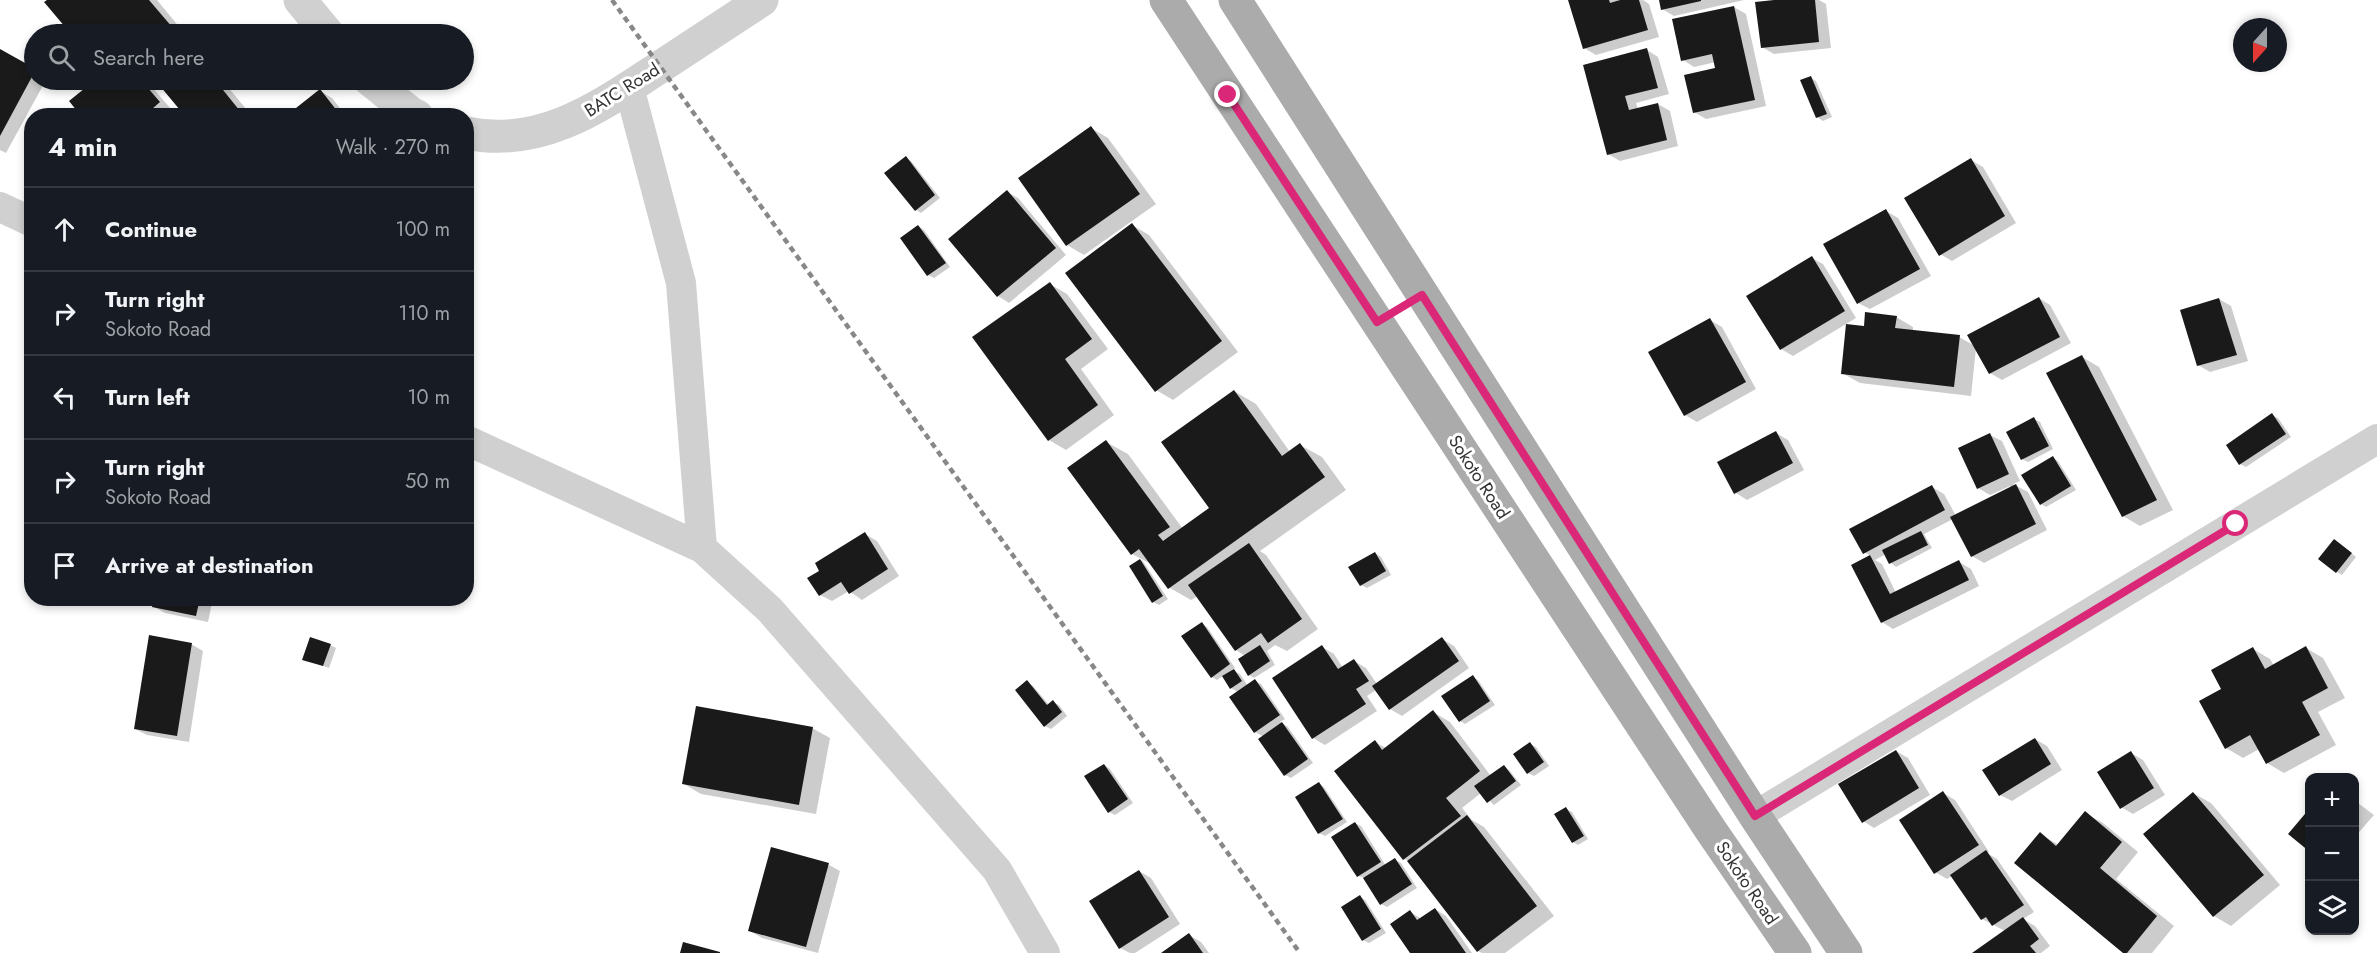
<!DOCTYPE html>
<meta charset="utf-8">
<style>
body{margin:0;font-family:Jost,sans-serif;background:#242831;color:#f1f3f6}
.controls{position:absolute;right:18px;bottom:18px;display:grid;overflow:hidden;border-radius:12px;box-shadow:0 3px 9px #0003}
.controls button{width:54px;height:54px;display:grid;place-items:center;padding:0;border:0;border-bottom:2px solid #363941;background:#171b24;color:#f1f3f6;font:30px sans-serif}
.compass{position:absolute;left:2233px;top:18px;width:54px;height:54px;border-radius:50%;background:#171b24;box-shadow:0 3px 9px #0003;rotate:201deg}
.stop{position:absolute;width:18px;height:18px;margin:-14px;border:4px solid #db2777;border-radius:50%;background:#fff}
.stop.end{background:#db2777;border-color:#fff;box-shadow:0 2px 6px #0008}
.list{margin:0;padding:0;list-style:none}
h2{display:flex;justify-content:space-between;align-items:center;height:78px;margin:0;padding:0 24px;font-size:26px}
h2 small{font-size:20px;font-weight:400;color:#9ea1a6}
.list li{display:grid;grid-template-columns:39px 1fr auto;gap:18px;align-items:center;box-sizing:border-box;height:84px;padding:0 24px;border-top:2px solid #363941}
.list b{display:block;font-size:22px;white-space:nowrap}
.list p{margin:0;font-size:20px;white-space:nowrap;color:#9ea1a6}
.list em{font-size:20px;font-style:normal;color:#9ea1a6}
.icon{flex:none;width:33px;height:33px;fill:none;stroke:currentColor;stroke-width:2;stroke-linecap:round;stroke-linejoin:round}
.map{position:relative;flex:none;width:2377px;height:953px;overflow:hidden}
.search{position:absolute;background:#171b24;box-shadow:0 3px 9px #0003;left:24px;top:24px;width:450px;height:66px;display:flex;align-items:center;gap:15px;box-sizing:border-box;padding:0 21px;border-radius:33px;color:#9ea1a6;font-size:22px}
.panel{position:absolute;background:#171b24;box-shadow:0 3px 9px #0003;left:24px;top:108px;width:450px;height:498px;border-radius:24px}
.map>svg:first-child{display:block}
</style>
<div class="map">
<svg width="2377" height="953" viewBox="0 0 2377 953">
<rect width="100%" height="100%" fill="#fff"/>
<path fill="#0003" d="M49,0H157L185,34H72L46,3Z
M1570,0H1618L1619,2L1643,0L1649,4L1659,37L1596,55L1584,48Z
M1660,0H1744L1674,16L1662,9Z
M1787,0H1819L1826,4L1831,48L1774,54L1762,47Z
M1734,7L1746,14L1766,106L1706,119L1694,112L1717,69L1716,62L1694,67L1683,60Z
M1647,50L1658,57L1669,94L1636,103L1638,109L1658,104L1670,111L1678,146L1620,161L1608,154L1585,66Z
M0,51L34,70V80H46L6,153L0,150Z
M1811,78L1816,81L1832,117L1823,121L1817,117Z
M97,80H146L171,109L163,116H83L71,101Z
M157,80H222L252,116H187Z
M320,91L332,98L346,116H304Z
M1091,128L1108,138L1156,204L1084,255L1067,245Z
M906,158L911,161L940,198L921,213L916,210Z
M1971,160L1983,167L2016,223L1952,261L1940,254Z
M1007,192L1018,198L1066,255L1009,303L998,296Z
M1886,211L1898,218L1931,276L1870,309L1858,303Z
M1132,225L1149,235L1238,352L1173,400L1156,390Z
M918,226L924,230L950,267L934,278L928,275Z
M1812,258L1823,264L1856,318L1793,356L1781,349Z
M1050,284L1067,294L1108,349L1081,369L1114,415L1066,450L1049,440Z
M2039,298L2050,305L2071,343L2002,380L1990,373L1976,348L1971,396L1860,383L1842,373L1865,328L1896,317L1913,327V332L1959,337L1975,346Z
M2219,299L2231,306L2248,361L2210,372L2198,365Z
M1710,320L1722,327L1756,389L1697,422L1685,415Z
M2082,357L2099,367L2173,510L2140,526L2123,516Z
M1234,391L1256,404L1290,452L1300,445L1322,457L1346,490L1260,551L1266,555L1318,629L1287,651L1275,645L1267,651L1275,665L1254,678L1249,675L1245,656L1236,650L1198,596L1191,600L1170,588L1153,565L1132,554L1106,442L1128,454L1183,529L1211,509Z
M2272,415L2278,418L2291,437L2246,467L2240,464Z
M2034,419L2040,422L2053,449L2028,462L2022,459Z
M1776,433L1788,440L1804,470L1747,500L1736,493L1719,463Z
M1990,435L2002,441L2020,481L2013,484L2028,492L2047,530L1984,563L1972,556L1953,519L1924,534L1932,548L1896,567L1891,563L1886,554L1875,560L1882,564L1896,593L1959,562L1971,569L1979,586L1893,629L1882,622L1853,565L1871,556L1864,552L1932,487L1944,494L1956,516L2011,488L2010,486L1990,495L1978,488Z
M2053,458L2058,461L2076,490L2046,507L2041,504Z
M865,534L877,541L899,576L862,600L849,591L832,601L820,595L821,571Z
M2335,540L2356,557L2342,575L2337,572Z
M1375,553L1381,557L1391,575L1367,588L1361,585Z
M1142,560L1168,599L1159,605L1153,602L1131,567Z
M155,598H213L208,622L165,613L154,607Z
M1202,624L1207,627L1235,668L1232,670L1240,674L1248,686L1255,681L1261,684L1285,719L1280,722L1288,727L1313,763L1291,778L1285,775L1260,740L1264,737L1255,732L1231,697L1238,692L1231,688L1223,676L1217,680L1212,677Z
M1442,639L1454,646L1469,668L1402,716L1390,709L1376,690L1367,696L1377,711L1325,745L1313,738L1322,647L1334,654L1343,668L1354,661L1366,668L1377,684Z
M191,644L203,651L189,742L147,735L135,729Z
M330,645L336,648L329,668L304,659Z
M2306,648L2323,658L2345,698L2318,712L2336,745L2284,773L2267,763L2259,749L2243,758L2226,748L2223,690L2253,649L2270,659L2274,666Z
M1473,677L1478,680L1495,705L1465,724L1460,721Z
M1028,682L1033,686L1049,705L1053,702L1059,705L1067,716L1051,729L1045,726Z
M1433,712L1450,722L1491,776L1504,766L1509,770L1521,785L1494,805L1481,793L1462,808L1472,820L1484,827L1554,916L1505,953H1482L1478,951L1409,861L1404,859L1375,742L1386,748Z
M812,728L830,738L816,814L701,794L684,784Z
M2035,739L2047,746L2062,770L2012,801L2000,795Z
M1530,744L1536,747L1549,766L1534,776L1528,773Z
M1896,751L1908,758L1930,795L1874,828L1863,821Z
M2131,753L2143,760L2165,795L2133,814L2121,807Z
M1104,765L1110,769L1133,803L1115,815L1109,812Z
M1319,784L1324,787L1347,822L1325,836L1319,833Z
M1943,793L1955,800L1989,852L1987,853L1997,859L2034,912L2023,919L2035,926L2050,946L2041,953H1974L2005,931L1982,919L1952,876L1947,879L1935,872Z
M2193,793L2211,803L2280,885L2231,926L2214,916Z
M2354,800L2374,815L2354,838Z
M1566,809L1572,812L1588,839L1578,845L1573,842Z
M2085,813L2103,823L2138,852L2116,879L2174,926L2152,953H2125L2040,834L2059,845Z
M1355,823L1361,826L1386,866L1395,860L1401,863L1417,888L1387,907L1381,904L1365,878L1358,876Z
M829,865L840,871L818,953L762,938L750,931Z
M1139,871L1151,878L1180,924L1135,953H1130L1120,948Z
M1360,897L1365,900L1386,933L1369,943L1363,940Z
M1435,909L1446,916L1472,953H1412L1410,912L1422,919Z
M1189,935L1201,942L1209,953H1164Z"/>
<path fill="#1a1a1a" d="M47,0H149L178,34H118L115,31L110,34H71L44,2Z
M1568,0H1609L1610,3L1620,0H1639L1648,30L1583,49Z
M1659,0H1701V1L1661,10Z
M1774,0H1815L1819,42L1761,48L1755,2Z
M1734,6L1755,100L1693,113L1684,75L1715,68L1712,54L1681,61L1672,19Z
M1647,48L1658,88L1625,96L1629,110L1658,103L1667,140L1607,155L1583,65Z
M0,49L34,68V73L0,136Z
M1811,76L1827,114L1816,118L1800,80Z
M95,80H141L160,102L144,116H81L69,101Z
M155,80H215L244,116H185Z
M320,89L341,116H302L296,108Z
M1091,126L1140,194L1066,246L1018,178Z
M906,156L935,195L915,211L884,173Z
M1971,158L2005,216L1939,256L1904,198Z
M1007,190L1056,248L997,297L948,239Z
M1886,209L1920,269L1857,304L1823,244Z
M1132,223L1222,341L1155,392L1065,273Z
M918,225L946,263L927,276L900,238Z
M1812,256L1845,311L1780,350L1746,296Z
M1050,282L1092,339L1065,359L1098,405L1048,441L972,337Z
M2039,297L2060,337L1989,374L1967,335Z
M2219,298L2237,355L2197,366L2180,310Z
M1865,312L1897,316L1895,328L1960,335L1954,387L1841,374L1846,324L1864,326Z
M1710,318L1746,382L1684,416L1648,352Z
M2082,355L2157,500L2122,517L2046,373Z
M1234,390L1282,456L1300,443L1325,477L1168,589L1139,549L1131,555L1067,468L1106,440L1170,527L1158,535L1163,541L1209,508L1161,442Z
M2272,413L2286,434L2239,465L2226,445Z
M2034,417L2049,446L2021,460L2006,432Z
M1776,431L1793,463L1734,494L1717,462Z
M1990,433L2009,474L1977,489L1958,448Z
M2053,456L2071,486L2040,505L2021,475Z
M2016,484L2036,524L1971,557L1950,517Z
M1932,485L1945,510L1863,554L1849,529Z
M1921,531L1928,545L1889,564L1882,550Z
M865,532L888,569L849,594L841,582L819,596L807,578L819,571L815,563Z
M2334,539L2352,553L2336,573L2318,559Z
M1249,543L1302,619L1268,643L1261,633L1235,651L1188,585Z
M1375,552L1386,571L1360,586L1348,567Z
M1870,555L1890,594L1959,560L1969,580L1881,623L1851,565Z
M1140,559L1163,596L1152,603L1129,566Z
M154,598H200L196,616L152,607Z
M1202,622L1230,664L1211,678L1181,636Z
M149,635L192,643L177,736L134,729Z
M310,637L331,644L323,666L302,660Z
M1442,637L1459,661L1389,710L1372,686Z
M1260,645L1270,661L1248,676L1238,659Z
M1322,645L1338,669L1354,659L1369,681L1356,689L1366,704L1312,739L1272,678Z
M2306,646L2328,688L2302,702L2320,735L2266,764L2250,735L2225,749L2199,701L2221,689L2211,670L2253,647L2265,669Z
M1234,669L1242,681L1230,689L1222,676Z
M1473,675L1490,701L1459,722L1441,696Z
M1255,679L1280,715L1254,733L1229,697Z
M1027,680L1047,705L1053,700L1062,712L1044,727L1015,690Z
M696,706L813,727L799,805L682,784Z
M1433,710L1480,771L1446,798L1461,816L1403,860L1334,771L1375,740L1382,750Z
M1282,722L1308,759L1284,776L1258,739Z
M2035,738L2051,764L1999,796L1982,770Z
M1530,742L1544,762L1527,774L1513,754Z
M1896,750L1919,788L1862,823L1838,784Z
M2131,751L2154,788L2120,809L2097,772Z
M1104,764L1128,799L1108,813L1084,776Z
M1504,765L1516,781L1487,803L1474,786Z
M1319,782L1343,819L1318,834L1295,797Z
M1943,791L1979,845L1934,874L1899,820Z
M2193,792L2264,875L2213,917L2143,834Z
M1566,807L1584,836L1572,843L1554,814Z
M2310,808V852L2288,834Z
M2085,811L2122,842L2100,868L2157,916L2127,953H2123L2014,863L2040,832L2056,846Z
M1467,815L1537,906L1477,952L1407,861Z
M1355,822L1381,862L1357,877L1331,837Z
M771,847L829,863L806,947L748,931Z
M1986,850L2024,905L1992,926L1986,917L1981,920L1950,875Z
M1395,858L1412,884L1380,905L1363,878Z
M1139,870L1169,917L1119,949L1089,901Z
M1360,895L1381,929L1362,941L1341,907Z
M1435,908L1466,953H1410L1390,924L1410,910L1417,920Z
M2023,917L2039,939L2030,946L2036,953H1972Z
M1189,933L1203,953H1161Z
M683,942L720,952V953H680Z"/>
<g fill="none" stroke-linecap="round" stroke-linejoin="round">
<path stroke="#d0d0d0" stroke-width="30" d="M629,87L681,283L702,548
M0,207L32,222
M466,440L702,548L770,610L997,870L1045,953
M1755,816L2377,439"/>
<path stroke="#d0d0d0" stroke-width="33" d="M300,0L328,34
M370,80L411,113L417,116
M466,133C543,149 602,105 663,65C696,43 729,22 762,0"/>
<path stroke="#ababab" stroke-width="33" d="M1166,0L1710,829L1795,953
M1235,0L1755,816L1846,953"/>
<path stroke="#888" stroke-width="4.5" stroke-dasharray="6 4.5" stroke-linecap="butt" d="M612,0L1300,953"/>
</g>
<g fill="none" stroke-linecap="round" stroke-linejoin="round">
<path stroke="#db2777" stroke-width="8" d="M1228,95L1377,322L1422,295L1755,816L2236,524"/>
</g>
<g text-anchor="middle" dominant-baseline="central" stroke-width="6" stroke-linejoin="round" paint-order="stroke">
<g font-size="18" fill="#333" stroke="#fff">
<text transform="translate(622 90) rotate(-32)">BATC Road</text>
<text transform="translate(1479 477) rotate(57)">Sokoto Road</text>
<text transform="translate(1747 883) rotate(56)">Sokoto Road</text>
</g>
</g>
</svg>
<div class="controls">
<button>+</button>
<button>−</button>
<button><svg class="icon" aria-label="layers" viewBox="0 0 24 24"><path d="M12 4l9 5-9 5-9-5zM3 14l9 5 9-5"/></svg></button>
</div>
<svg class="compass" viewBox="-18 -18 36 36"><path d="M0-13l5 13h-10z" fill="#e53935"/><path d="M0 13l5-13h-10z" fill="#9ea1a6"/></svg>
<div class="stop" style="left:2236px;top:524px"></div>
<div class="stop end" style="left:1228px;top:95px"></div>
<div class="search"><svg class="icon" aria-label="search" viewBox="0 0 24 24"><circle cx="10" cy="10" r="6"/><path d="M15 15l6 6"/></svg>Search here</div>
<section class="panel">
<h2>4 min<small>Walk · 270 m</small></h2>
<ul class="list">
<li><svg class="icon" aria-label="ahead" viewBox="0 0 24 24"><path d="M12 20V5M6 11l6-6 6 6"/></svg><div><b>Continue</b></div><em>100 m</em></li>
<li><svg class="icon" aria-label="right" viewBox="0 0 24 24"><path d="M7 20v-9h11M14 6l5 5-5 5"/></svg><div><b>Turn right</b><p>Sokoto Road</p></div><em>110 m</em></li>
<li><svg class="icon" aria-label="left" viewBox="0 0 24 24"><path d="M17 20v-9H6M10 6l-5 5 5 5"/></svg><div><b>Turn left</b></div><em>10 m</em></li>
<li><svg class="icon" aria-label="right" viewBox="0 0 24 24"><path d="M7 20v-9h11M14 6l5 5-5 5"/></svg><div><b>Turn right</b><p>Sokoto Road</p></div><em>50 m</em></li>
<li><svg class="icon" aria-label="arrive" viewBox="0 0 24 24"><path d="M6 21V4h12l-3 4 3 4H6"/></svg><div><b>Arrive at destination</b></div></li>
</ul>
</section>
</div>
